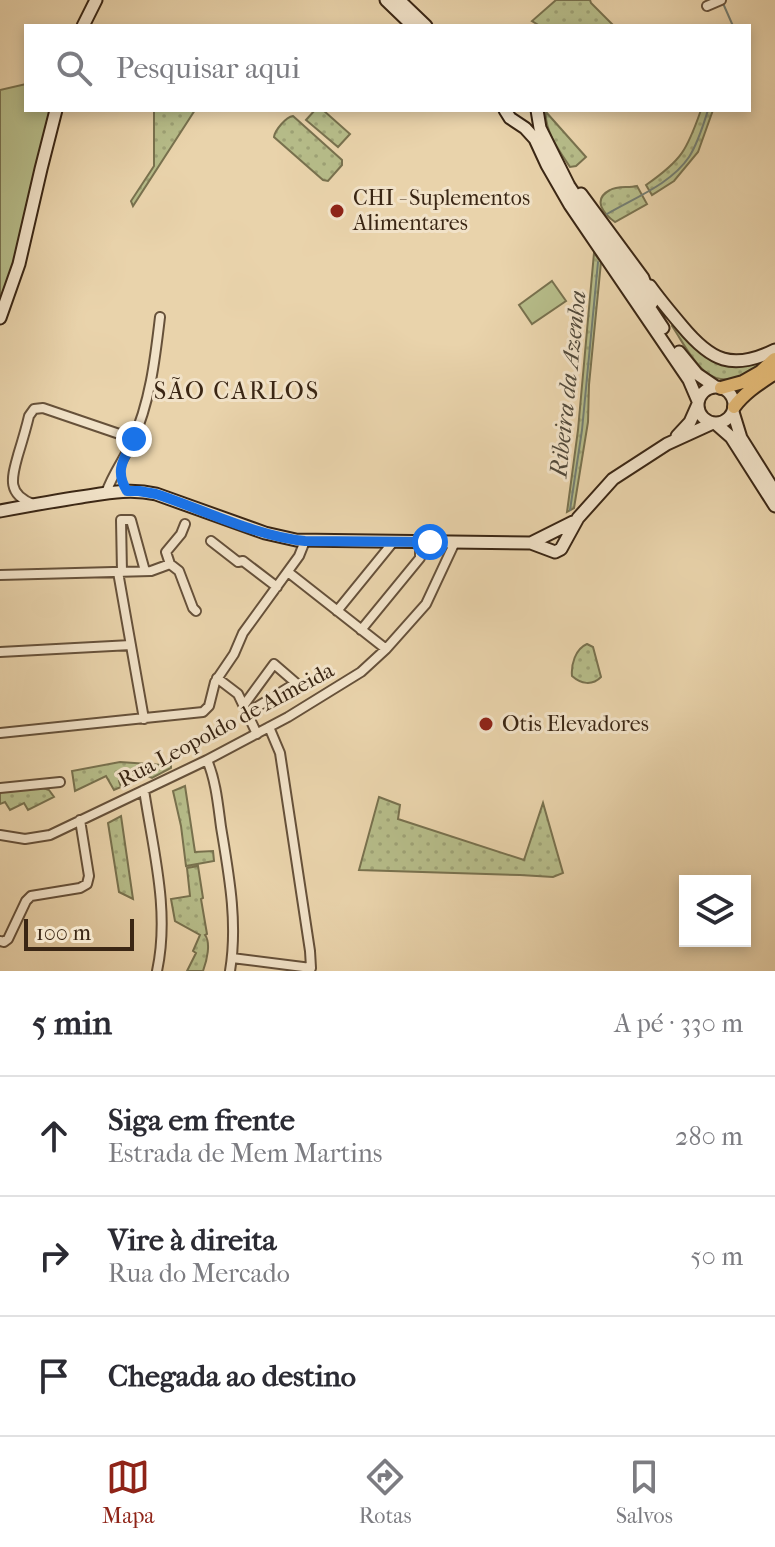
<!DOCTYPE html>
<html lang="pt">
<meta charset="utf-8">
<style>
body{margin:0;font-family:"IM FELL French Canon",serif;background:#f7f7f7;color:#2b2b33}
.controls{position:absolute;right:24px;bottom:24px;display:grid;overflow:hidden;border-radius:0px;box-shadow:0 4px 12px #0003}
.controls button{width:72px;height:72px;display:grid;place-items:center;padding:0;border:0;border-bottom:2px solid #e1e1e2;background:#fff;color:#2b2b33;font:40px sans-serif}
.scale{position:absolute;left:24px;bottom:20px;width:110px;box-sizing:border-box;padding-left:8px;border:4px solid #3a2614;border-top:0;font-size:22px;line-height:28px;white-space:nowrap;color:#3a2614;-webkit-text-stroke:6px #f1e2c8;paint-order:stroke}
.stop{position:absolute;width:24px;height:24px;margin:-18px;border:6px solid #1a73e8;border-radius:50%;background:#fff}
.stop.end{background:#1a73e8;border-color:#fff;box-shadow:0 2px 8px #0008}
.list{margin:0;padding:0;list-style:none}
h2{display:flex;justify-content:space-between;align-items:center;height:104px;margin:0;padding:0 32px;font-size:34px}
h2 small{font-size:26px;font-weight:400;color:#7c7c81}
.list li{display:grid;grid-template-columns:52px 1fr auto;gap:24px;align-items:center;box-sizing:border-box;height:120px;padding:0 32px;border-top:2px solid #e1e1e2}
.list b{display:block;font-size:30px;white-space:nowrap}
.list p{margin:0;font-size:26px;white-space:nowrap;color:#7c7c81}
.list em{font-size:26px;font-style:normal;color:#7c7c81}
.icon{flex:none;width:44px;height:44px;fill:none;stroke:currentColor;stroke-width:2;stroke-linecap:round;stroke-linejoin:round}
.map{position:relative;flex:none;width:775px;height:971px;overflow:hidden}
.search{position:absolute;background:#fff;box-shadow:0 4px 12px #0003;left:24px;right:24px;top:24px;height:88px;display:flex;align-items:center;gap:20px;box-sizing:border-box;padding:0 28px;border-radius:0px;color:#7c7c81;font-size:30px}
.sheet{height:464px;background:#fff}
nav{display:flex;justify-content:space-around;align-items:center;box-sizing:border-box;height:112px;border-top:2px solid #e1e1e2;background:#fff;font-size:22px;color:#7c7c81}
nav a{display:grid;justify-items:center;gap:4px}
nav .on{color:#8f2418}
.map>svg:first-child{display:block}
</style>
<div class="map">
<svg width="775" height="971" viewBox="0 0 775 971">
<defs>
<pattern id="grass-dots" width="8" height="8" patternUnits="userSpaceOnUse" patternTransform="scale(2)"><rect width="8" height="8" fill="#b6bc89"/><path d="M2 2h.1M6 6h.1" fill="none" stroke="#9da175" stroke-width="1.8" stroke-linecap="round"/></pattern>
</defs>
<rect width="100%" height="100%" fill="#e9d3ab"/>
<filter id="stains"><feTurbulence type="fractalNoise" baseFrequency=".0025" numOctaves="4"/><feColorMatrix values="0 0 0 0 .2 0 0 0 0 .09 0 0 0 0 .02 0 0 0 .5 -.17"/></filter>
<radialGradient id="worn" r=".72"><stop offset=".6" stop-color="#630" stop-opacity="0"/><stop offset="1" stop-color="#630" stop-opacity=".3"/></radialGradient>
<path fill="url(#grass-dots)" stroke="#78714e" stroke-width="2" d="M556,0H590L591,3L614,26H540L532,21Z
M154,110H195L133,206L131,201L154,166Z
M315,110H323L350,134L338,147L306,120Z
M701,110H713L698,152L674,181L652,195L646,185C682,160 687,150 701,110Z
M546,112L586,157L576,166L570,167C560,152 544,130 546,112Z
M293,116L342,160V165L328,181L323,180L274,137C275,130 286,117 293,116Z
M637,186L647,204L615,222C605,215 591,200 610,190C617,186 628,188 637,186Z
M594,253L601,262L589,385L588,422L574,508L567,512L578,430Z
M674,322L699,352L719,362L766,360C758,366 749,374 740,377C704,390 689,351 672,326Z
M587,644L593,647L601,677C592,686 581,684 572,676C571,665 575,649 587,644Z
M120,762L163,765L171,764V768L152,778L146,775L129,783L126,777L119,781L121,787L114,790L106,776L75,791L72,771Z
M185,786L195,852L213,851L214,861L186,866L181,826L173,791Z
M43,788L49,790L54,797L28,810L24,803L10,810L5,802L0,804V792Z
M379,797L400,805L398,819L524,860L543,803L563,873L553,877L520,875L359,870Z
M121,816L133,899L119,892L108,823Z
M198,866L203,898L201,899L207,934L205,935C211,943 207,960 203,971H187L196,953L193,951L200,935L175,921L171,899L190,896L187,868Z"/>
<path fill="#b6bc89" stroke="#78714e" stroke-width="2" d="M26,84V110H51L14,265L0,305V90Z
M552,281L566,301L532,324L519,305Z"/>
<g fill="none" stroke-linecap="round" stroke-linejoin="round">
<path stroke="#737d72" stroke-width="2" d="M722,1L733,26
M607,214C634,198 671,184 689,157C698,143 703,126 708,110
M570,510L582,430L598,262"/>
<g stroke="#66513a" stroke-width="12">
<path id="street" d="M707,6L721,0
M106,493C112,475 124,459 132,442C150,403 155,360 160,317
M33,504C6,494 12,477 18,455C22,442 26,429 29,416L34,409L43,408L134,439
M185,524L181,534L166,552L170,564L179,571L193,608L196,611
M211,541L238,562L243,561L277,587
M118,572L144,719
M122,572L121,520H131L145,571
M288,572L386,649
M0,575L151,571L170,564
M337,611L394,541
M361,630L420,558V542
M0,652L131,645
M217,678L238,694L257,734
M244,705L274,664L296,683L247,713
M0,733L203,712L209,706L215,682L234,654L243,633L299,556L305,541
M207,760C216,781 218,805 221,827C229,875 238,923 230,971
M0,788L60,782
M144,790C153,850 170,911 157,971
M0,835L25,839L50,835L207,760L288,717L361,672L386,649L426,604L455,542
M0,941L4,942L8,939L26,901L31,896L80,888L87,884L89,876L80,820
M232,958L311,968L310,951L280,753L269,727"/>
</g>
<g stroke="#3a2614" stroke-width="15">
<path id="secondary" d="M386,0L413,26
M399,0L426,26
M83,26L96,0
M505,110L510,118L525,128L535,139L547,165L570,205L689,380L698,401
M537,110L540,128L569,186L663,328
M581,194L643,278L652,303
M650,286C660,300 671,313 682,326C711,361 732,371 775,350
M0,318L19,264L41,169L56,110
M679,352L697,374L716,387
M698 405a18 18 0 1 1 36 0a18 18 0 1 1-36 0Z
M733,412L741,438L775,492
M715,423L731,437L775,506
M677,436L690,422L698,404
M0,511C27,506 54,501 81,497C107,493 130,488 156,494L265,533L296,540L531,543L555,552L561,549L578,518L613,479L667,444L713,423
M531,543L573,522"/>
</g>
<g stroke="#3a2614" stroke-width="16">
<path id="primary" d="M721,388L743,382L769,367
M734,407C745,392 760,383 775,373"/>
</g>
<g stroke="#3a2614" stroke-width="18">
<path id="highway" d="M763,371L775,360"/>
</g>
<use href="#street" stroke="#f1e2c8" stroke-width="8"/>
<use href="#secondary" stroke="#f1e2c8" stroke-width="11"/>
<use href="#primary" stroke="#e4ba76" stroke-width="12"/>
<use href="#highway" stroke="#e4ba76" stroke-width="14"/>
</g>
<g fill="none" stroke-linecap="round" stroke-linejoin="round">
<path stroke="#1a73e8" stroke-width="10" d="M134,439C124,459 114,470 127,491H139L156,494C202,509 258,537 305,541L430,542"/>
</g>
<g fill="#8f2418" stroke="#f1e2c8" stroke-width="3">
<circle cx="337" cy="211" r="8"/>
<circle cx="486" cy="724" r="8"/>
</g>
<g text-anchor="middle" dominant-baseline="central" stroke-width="6" stroke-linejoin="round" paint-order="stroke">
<g font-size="22" fill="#3a2614" stroke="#f1e2c8" text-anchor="start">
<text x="353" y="198">CHI - Suplementos<tspan x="353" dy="25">Alimentares</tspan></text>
<text x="502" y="724">Otis Elevadores</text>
</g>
<g font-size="22" fill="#3a2614" stroke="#f1e2c8">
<text transform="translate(226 725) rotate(-28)">Rua Leopoldo de Almeida</text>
</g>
<g font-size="24" font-style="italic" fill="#524a3b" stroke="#f1e2c8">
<text transform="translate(568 384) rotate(-84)">Ribeira da Azenha</text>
</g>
<g font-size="24" letter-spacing="2" fill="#3a2614" stroke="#f1e2c8">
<text x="237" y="391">SÃO CARLOS</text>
</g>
</g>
<rect width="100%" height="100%" filter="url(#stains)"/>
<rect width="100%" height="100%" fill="url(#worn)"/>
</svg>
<div class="controls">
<button><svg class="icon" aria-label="layers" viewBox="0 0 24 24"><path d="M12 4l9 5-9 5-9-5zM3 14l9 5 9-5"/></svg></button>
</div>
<div class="scale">100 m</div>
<div class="stop" style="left:430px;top:542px"></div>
<div class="stop end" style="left:134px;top:439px"></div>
<div class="search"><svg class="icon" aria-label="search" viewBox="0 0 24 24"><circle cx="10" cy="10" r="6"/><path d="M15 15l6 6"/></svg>Pesquisar aqui</div>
</div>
<section class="sheet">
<h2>5 min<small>A pé · 330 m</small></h2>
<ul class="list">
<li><svg class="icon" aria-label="ahead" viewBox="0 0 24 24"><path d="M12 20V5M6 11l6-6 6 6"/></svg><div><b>Siga em frente</b><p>Estrada de Mem Martins</p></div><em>280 m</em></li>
<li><svg class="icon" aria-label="right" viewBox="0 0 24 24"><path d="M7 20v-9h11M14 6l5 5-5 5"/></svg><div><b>Vire à direita</b><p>Rua do Mercado</p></div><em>50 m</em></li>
<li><svg class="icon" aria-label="arrive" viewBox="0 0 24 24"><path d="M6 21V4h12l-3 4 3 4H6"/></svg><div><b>Chegada ao destino</b></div></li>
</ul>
</section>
<nav>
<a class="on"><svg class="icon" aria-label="map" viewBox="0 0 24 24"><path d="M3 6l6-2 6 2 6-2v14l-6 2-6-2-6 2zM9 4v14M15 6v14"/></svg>Mapa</a>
<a><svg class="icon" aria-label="directions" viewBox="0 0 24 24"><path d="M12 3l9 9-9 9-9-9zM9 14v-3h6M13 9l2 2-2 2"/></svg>Rotas</a>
<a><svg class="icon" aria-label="saved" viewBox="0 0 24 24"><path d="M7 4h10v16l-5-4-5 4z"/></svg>Salvos</a>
</nav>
